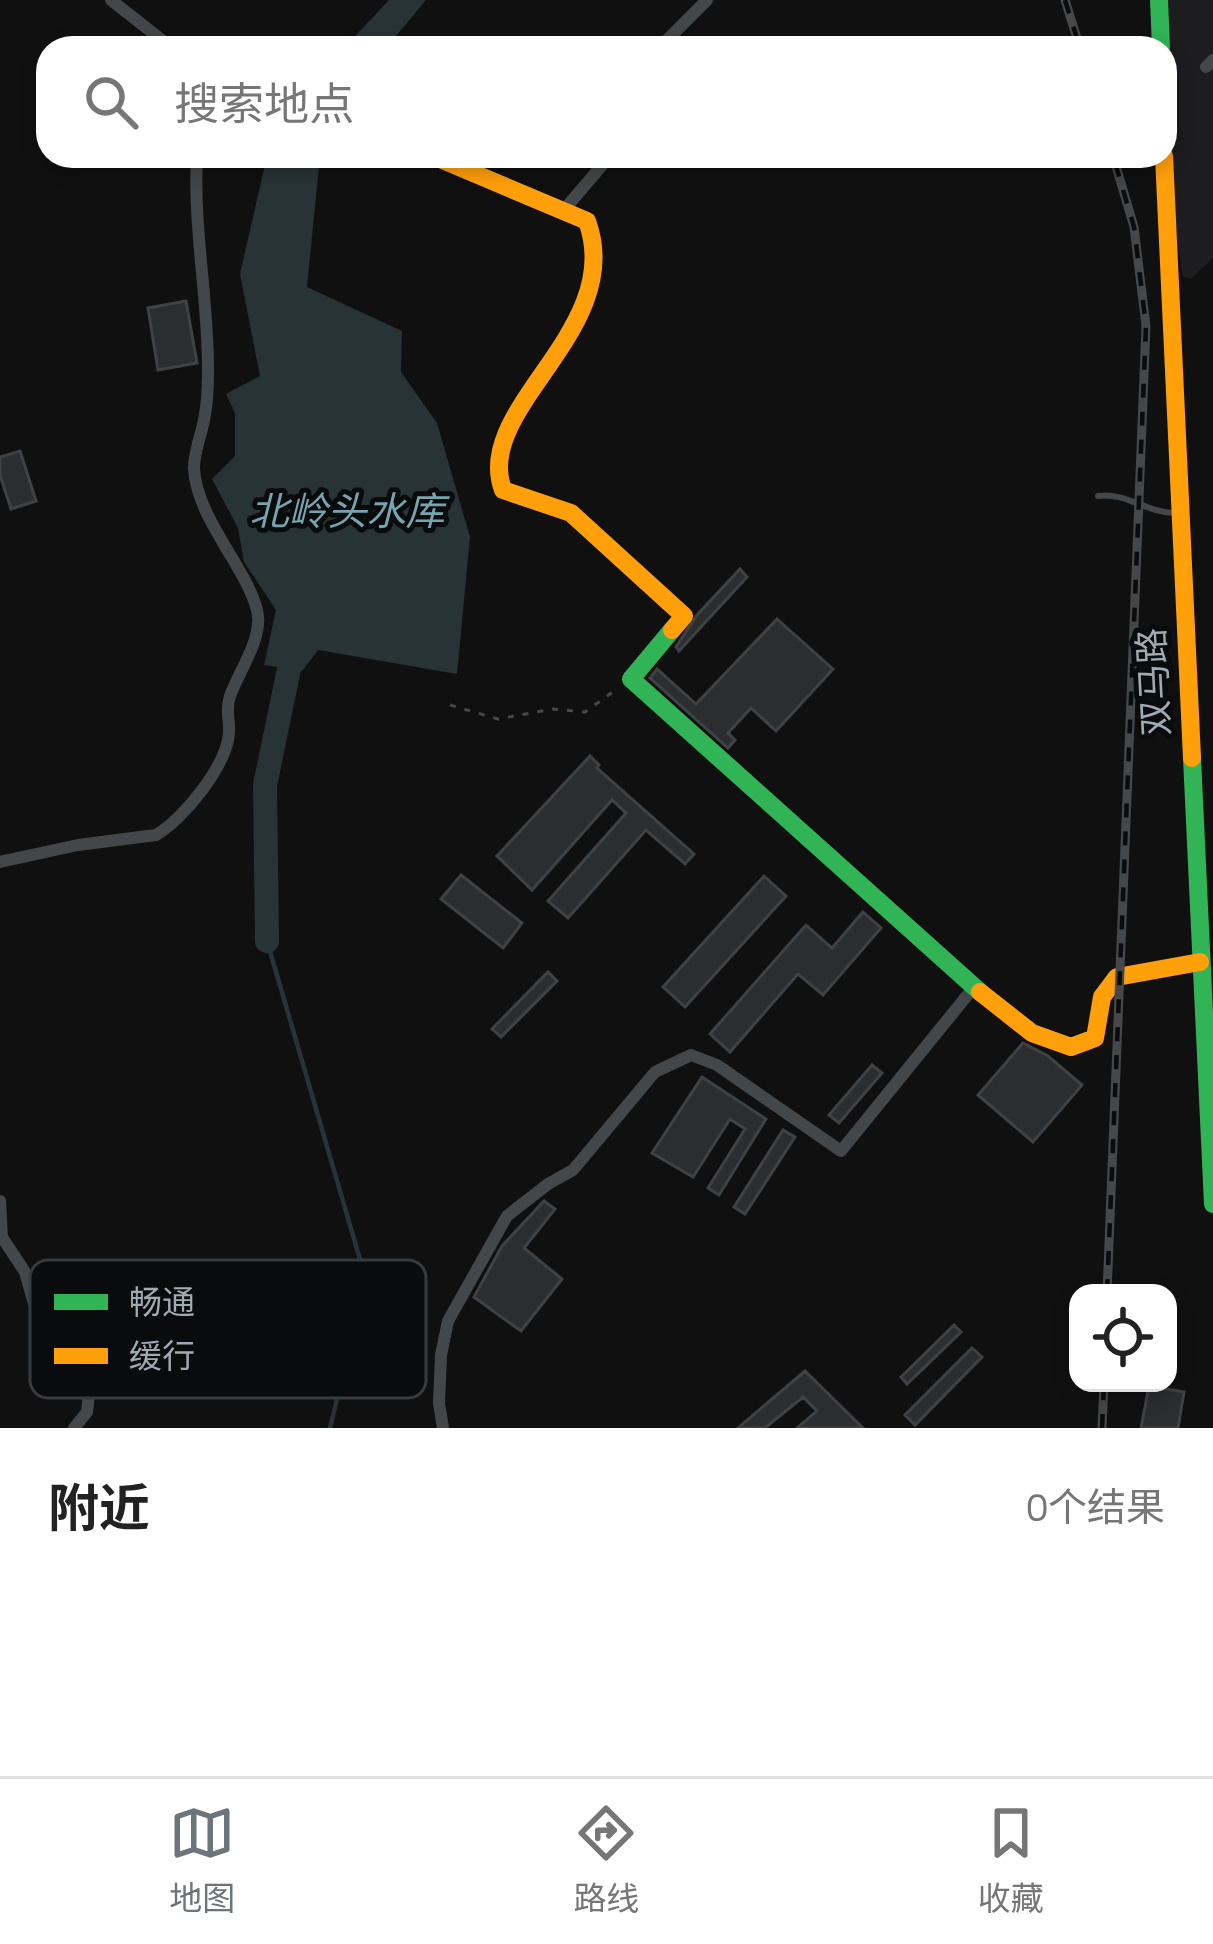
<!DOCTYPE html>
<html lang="zh">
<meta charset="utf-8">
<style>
body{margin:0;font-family:"Titillium Web","Noto Sans SC",sans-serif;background:#f2f2f2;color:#222}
.controls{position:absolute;right:36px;bottom:36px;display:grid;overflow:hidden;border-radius:24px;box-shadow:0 6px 18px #0003}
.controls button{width:108px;height:108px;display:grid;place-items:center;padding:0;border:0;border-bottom:3px solid #e0e0e0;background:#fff;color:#222;font:60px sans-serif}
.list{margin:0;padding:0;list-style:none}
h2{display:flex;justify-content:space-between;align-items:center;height:156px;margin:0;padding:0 48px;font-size:51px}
h2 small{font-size:39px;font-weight:400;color:#767676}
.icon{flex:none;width:66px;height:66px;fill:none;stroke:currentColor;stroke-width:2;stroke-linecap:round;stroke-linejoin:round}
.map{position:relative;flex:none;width:1213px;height:1428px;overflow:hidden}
.search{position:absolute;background:#fff;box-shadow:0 6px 18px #0003;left:36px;right:36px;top:36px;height:132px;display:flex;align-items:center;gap:30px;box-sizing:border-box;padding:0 42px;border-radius:36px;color:#767676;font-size:45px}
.sheet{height:348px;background:#fff}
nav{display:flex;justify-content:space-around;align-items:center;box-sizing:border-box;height:168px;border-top:3px solid #e0e0e0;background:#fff;font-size:33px;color:#767676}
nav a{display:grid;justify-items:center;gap:6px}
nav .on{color:#6e7479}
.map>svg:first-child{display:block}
</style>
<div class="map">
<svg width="1213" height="1428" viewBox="0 0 1213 1428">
<rect width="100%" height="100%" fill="#101010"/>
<path fill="#1d1d1f" d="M1159,0H1213V258L1191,279L1182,276L1165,135V48Z"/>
<path fill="#273335" d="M389,0H426L386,48H344Z
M267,156H320L307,287L402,331L401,372L437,423L470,537L457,674L318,650L302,671L264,665L276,610L244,562L238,528L212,479L235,456V413L226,394L260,376L240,274Z"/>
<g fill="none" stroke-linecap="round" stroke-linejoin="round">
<path stroke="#273335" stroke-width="4.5" d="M267,941L366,1280L330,1428"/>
<path stroke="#273335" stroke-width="24" d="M267,941L265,785L289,669"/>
</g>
<path fill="#2c2d2e" stroke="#3e4244" stroke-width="3" d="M186,301L197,363L158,370L148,308Z
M20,451L36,501L11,509L0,475V457Z
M740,569L747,577L679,651L676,647L697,615Z
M777,619L833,669L776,731L751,708L728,733L735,740L728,748L650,678L657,669L696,704Z
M590,756L599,765L597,768L694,854L685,864L646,830L568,918L548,901L626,813L612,800L532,890L497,856Z
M461,875L522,923L503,948L441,899Z
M764,876L786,896L685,1007L663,987Z
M863,912L881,928L823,995L798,974L730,1052L710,1034L806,925L832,948Z
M548,972L557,981L501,1037L492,1029Z
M1023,1043L1048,1056L1082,1085L1033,1142L978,1095Z
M872,1065L882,1073L839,1123L829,1115Z
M702,1077L766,1119L719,1195L708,1188L745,1129L730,1119L693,1177L652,1153Z
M783,1130L795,1137L745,1214L734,1207Z
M544,1201L555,1209L524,1248L562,1279L521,1331L474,1297L502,1246Z
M954,1325L961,1332L907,1384L901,1377Z
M972,1348L982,1357L915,1425L905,1415Z
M805,1371L863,1428H797L817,1411L803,1397L765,1428H738Z
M1149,1386L1184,1392L1178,1428H1141Z"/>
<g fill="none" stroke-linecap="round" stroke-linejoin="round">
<path stroke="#46484b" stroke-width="3" stroke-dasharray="6 9" stroke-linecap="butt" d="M450,705L498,719L553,709L585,712L617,689"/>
<path stroke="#444749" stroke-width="6" d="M1098,496C1126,492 1144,512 1175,513"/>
<path stroke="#444749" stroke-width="12" d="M111,0L172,48
M659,48L707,0
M1206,67L1213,60
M563,211L610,156
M0,862L78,845L156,835C183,820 228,764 229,732C230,718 225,711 230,696C239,671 264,637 257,610C246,567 196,517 194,468C194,450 203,431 205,414C208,399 208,382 208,368C208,297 193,227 197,156
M0,1201L2,1237L25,1272L41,1328L91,1377L87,1412L74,1428
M443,1428L439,1403L441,1355L448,1321L507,1216L548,1184L573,1170L655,1072L691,1055L717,1065L841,1151L974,987"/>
<path stroke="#30b455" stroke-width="18" d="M1159,0L1161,48
M672,630L631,679L980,992
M1192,758L1213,1204"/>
<path stroke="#ff9f0a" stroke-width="18" d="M433,156L587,221C627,330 472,408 503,490L571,513L684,616L672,630
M1164,156L1192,758
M980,992L1032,1033L1071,1047L1095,1038L1102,997L1117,977L1200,962"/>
<g stroke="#454749" stroke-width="9">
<path id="rail" d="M1065,0L1080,48
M1107,1293L1146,326L1134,227L1113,156
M1102,1428L1104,1383"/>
</g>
<use href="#rail" stroke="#0a0b0c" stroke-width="4.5" stroke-dasharray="14" stroke-linecap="butt"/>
</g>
<g text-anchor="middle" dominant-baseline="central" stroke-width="10" stroke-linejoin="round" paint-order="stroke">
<g font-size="36" fill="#a0aab2" stroke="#0a0b0c">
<text transform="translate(1153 682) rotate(-93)">双马路</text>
</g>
<g font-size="39" font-style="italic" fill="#76a4ae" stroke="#0a0b0c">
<text x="347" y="510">北岭头水库</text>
</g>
</g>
<rect x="30" y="1260" width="396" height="138" rx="18" fill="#0a0b0c" stroke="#373b3e" stroke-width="3"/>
<rect x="54" y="1294" width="54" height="16" fill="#30b455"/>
<rect x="54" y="1348" width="54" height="16" fill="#ff9f0a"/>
<g font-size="33" fill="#a0aab2">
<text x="129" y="1314">畅通</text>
<text x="129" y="1368">缓行</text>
</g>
</svg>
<div class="controls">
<button><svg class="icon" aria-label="locate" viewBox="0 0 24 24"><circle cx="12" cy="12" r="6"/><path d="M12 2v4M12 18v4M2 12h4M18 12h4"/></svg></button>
</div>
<div class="search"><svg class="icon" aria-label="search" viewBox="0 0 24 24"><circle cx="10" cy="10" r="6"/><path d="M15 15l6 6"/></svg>搜索地点</div>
</div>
<section class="sheet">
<h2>附近<small>0个结果</small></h2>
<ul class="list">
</ul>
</section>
<nav>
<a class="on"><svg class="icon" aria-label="map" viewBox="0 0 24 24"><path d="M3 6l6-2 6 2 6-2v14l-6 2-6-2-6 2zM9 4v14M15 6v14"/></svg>地图</a>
<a><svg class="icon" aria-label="directions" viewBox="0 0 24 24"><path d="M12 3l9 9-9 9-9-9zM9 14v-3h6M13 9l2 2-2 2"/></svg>路线</a>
<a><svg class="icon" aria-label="saved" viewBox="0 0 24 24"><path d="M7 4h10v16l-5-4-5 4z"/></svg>收藏</a>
</nav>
